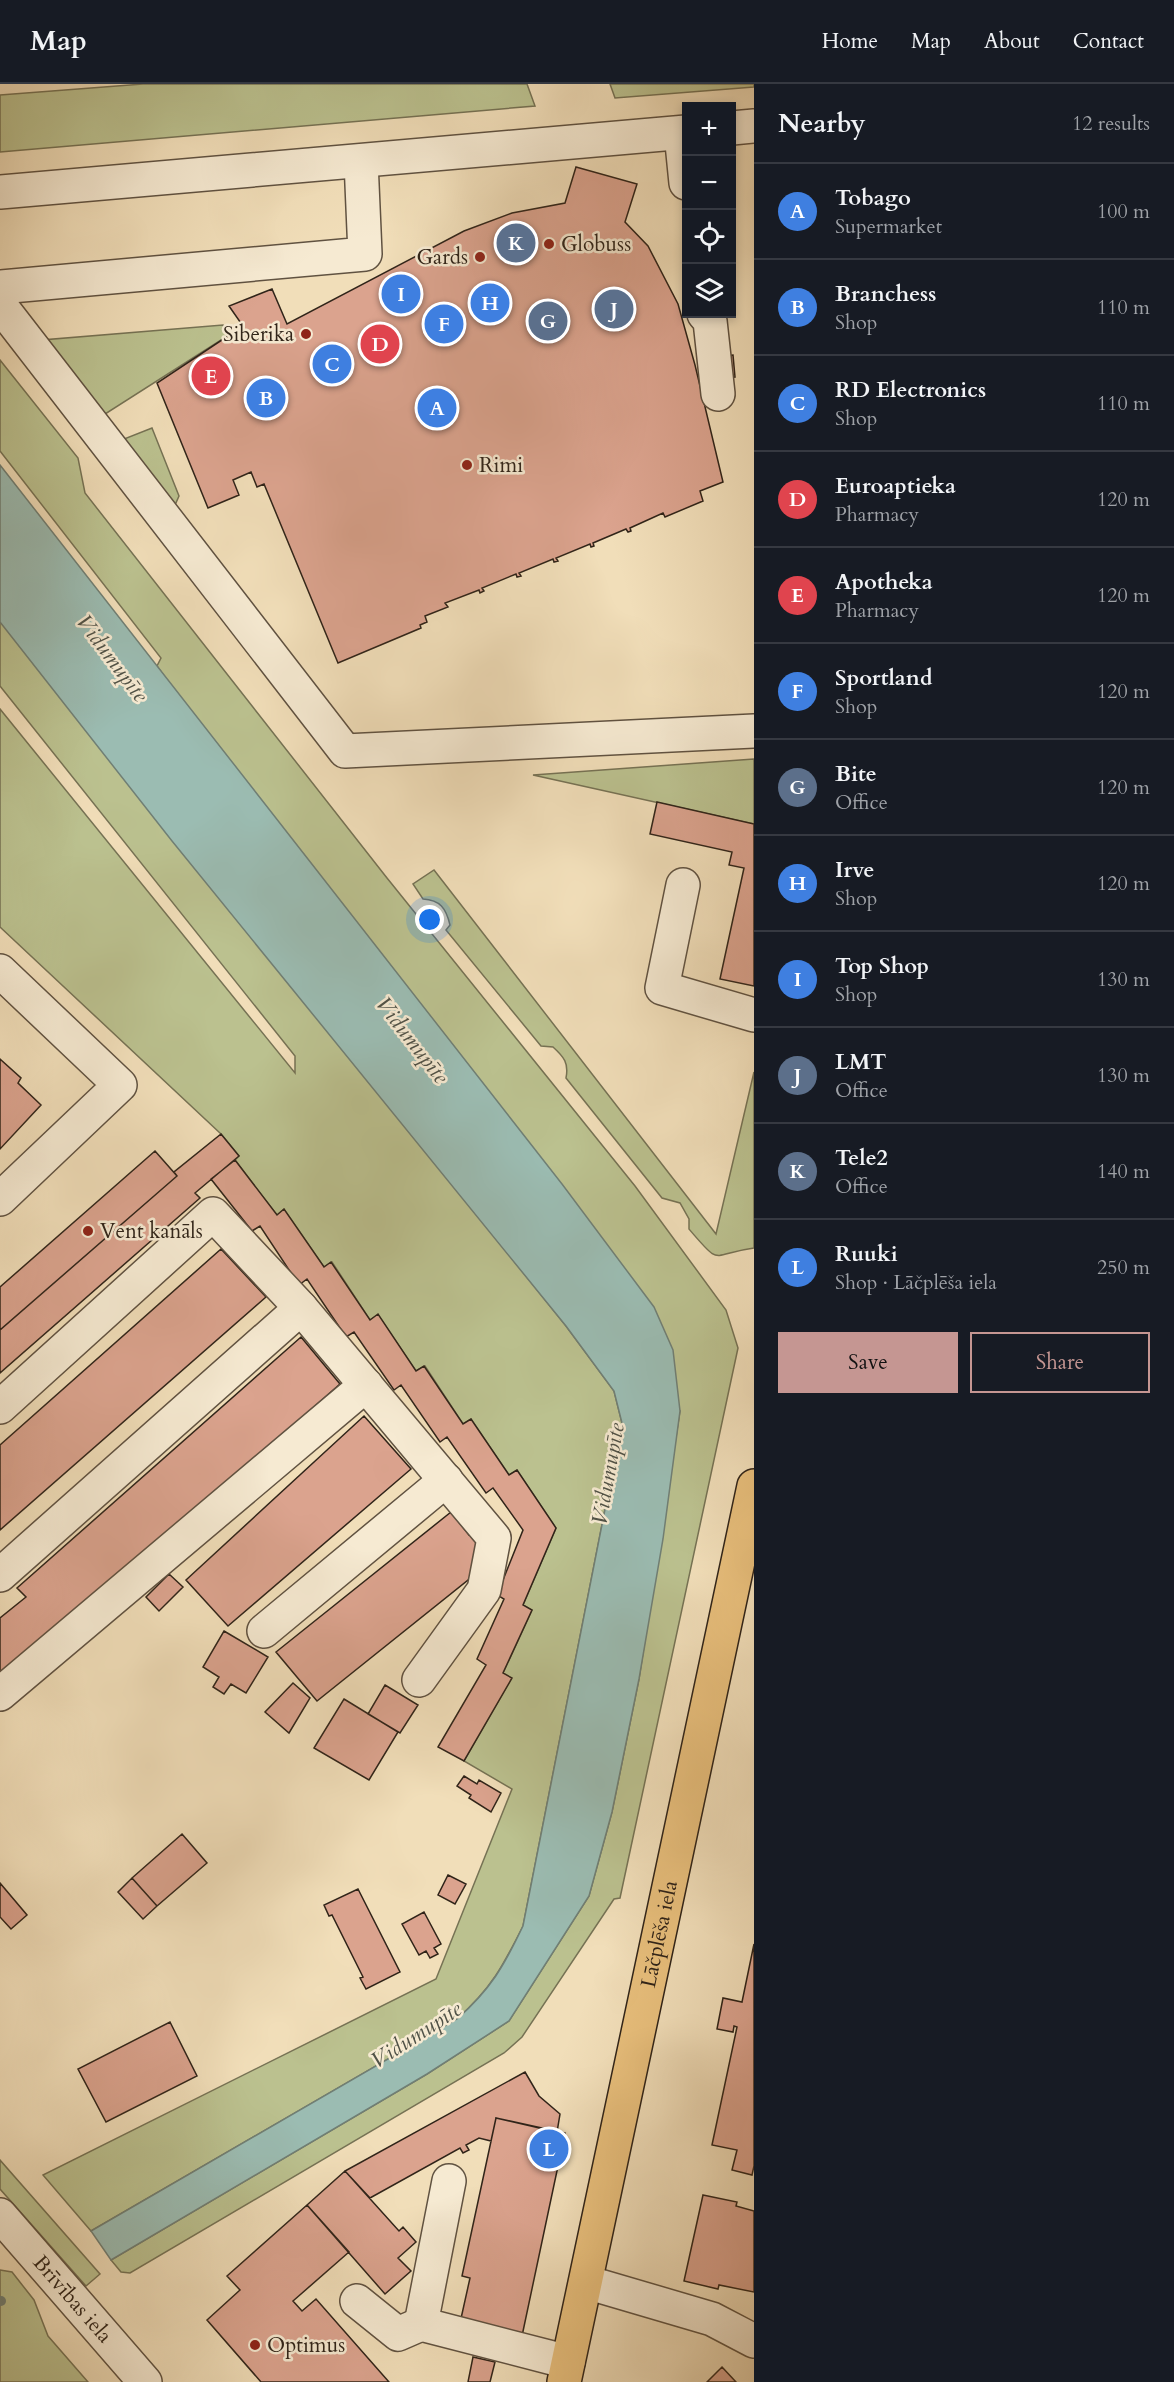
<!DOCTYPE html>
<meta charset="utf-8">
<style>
body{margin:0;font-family:Cardo,serif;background:#242831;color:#f1f3f6}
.controls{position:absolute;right:18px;top:18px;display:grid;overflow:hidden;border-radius:0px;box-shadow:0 3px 9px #0003}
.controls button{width:54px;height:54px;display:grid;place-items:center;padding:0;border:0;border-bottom:2px solid #363941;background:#171b24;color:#f1f3f6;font:30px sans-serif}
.you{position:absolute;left:430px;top:836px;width:21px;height:21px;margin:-15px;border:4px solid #fff;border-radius:50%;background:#1a73e8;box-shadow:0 0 0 9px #1a73e833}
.badge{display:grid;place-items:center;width:39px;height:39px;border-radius:50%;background:#c59692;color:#fff;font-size:20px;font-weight:700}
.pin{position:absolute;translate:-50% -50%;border:3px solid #fff;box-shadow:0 2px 6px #0006}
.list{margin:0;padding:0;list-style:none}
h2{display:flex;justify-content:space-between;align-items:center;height:78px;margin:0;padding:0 24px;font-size:26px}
h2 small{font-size:20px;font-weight:400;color:#9ea1a6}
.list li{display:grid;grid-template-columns:39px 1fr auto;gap:18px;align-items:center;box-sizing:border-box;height:96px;padding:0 24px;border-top:2px solid #363941}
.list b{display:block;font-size:22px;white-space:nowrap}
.list p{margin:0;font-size:20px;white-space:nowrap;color:#9ea1a6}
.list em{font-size:20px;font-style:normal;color:#9ea1a6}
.actions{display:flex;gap:12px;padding:18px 24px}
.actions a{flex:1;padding:14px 0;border:2px solid #c59692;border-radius:0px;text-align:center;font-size:21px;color:#c59692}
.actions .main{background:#c59692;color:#111}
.icon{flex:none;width:33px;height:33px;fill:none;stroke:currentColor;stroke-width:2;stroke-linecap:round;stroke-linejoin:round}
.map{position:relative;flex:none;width:754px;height:2298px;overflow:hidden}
header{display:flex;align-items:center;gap:36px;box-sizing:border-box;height:84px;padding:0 30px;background:#171b24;border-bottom:2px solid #363941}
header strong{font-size:28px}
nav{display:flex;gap:33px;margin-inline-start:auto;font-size:21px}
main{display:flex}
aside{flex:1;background:#171b24}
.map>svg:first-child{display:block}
</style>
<header>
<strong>Map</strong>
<nav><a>Home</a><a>Map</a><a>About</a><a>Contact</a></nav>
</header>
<main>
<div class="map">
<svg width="754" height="2298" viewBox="0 0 754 2298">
<rect width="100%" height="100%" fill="#f1deb9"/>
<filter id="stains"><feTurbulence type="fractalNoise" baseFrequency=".00333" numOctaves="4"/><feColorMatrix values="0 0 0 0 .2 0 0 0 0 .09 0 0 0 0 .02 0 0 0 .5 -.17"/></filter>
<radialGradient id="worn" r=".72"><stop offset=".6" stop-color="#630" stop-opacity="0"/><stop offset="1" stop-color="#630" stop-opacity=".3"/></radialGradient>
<path fill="#bbc18f" stroke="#767254" stroke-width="1.5" d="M143,0H527L535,22L0,68V11Z
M610,0H754V3L615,14Z
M223,241L229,251L102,332L42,256Z
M0,276L78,374L85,409L387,794L635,1102L726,1226L738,1264L620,1814L614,1815L522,1953L504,1969L130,2189L121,2188L111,2176L427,1990L509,1937L589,1812L612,1728L639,1595L680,1327L157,582L161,574L0,367Z
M152,344L179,412L175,421L124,355Z
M0,534L566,1242L614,1307L622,1339L523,1842C503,1882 491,1905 457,1935L91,2147L43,2091L436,1895L512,1705L464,1677L511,1595L503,1589L532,1526L523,1521L556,1444L517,1386L509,1391L471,1335L463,1340L425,1282L416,1287L378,1231L370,1236L332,1178L324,1183L284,1125L277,1131L235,1076L239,1072L221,1050L0,843V625L295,989V972L0,602Z
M754,675V740L533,691Z
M434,786L716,1150L754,988V1164C710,1170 722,1184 689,1145V1135L680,1119L662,1114L566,994C569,979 564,973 553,963L541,962L446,846L450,841C446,824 440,816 423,815L413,800Z
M0,2076L100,2190L86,2202L0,2105Z
M0,2186L12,2188L34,2216L48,2252L88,2298H0Z"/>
<path fill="#9bbcb2" stroke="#707f75" stroke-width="1.5" d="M0,381L562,1100L654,1223L673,1266L680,1327L663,1455L639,1595L612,1728L589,1812L509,1937L427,1990L111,2176L91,2147L457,1935C491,1905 504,1882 523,1842L622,1339L614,1307L566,1242L172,757L0,538Z"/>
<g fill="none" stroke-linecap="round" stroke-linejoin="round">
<path stroke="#707f75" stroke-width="10" d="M0,2217H1"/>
</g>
<path fill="#dba38e" stroke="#302419" stroke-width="1.5" d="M576,83L637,100L625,138L648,162L678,220L695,281L723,398L700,407L703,417L665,433L663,429L630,444L631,447L628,448L626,445L593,459L594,462L591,463L590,460L556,474L558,477L554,478L553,475L519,489L521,492L517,493L516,490L482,504L484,507L480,509L479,506L445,519L448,523L425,532L427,538L420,541L421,544L338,579L264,400L257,403L251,388L233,396L239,411L208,424L157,299L243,242L229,222L272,205L287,240L464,147L512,129L565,119Z
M733,271L735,293L722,294L720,272Z
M657,718L754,740V902L720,895L744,784L729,781L732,768L650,750Z
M0,975L21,994L18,999L41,1021L0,1065Z
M221,1050L239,1072L195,1109L200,1114L0,1289V1246L177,1092L174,1088Z
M155,1067L177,1092L0,1246V1203Z
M235,1076L277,1131L284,1125L324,1183L331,1178L370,1236L378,1230L416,1287L424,1282L463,1340L471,1335L509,1391L517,1386L556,1444L523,1521L532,1526L503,1589L512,1594L464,1677L438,1663L486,1581L477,1575L504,1515L497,1511L523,1446L493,1404L486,1409L447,1353L440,1358L401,1301L394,1306L354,1248L346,1253L307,1195L299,1201L260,1142L252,1147L211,1095Z
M221,1165L266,1213L0,1446V1361Z
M301,1253L340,1300L58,1550L0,1596V1534L26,1513L17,1504Z
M364,1332L411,1385L228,1542L186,1496Z
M451,1428L469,1451L472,1449L482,1461L473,1492L317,1617L276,1568Z
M169,1490L183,1503L159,1527L146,1513Z
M224,1547L268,1573L246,1609L231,1600L224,1610L213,1603L219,1593L203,1583Z
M293,1599L310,1614L289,1649L265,1628Z
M385,1601L418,1621L400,1649L368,1630Z
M344,1615L398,1648L369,1696L314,1664Z
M464,1692L477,1700L479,1696L501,1709L491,1728L469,1714L471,1711L457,1702Z
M182,1750L207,1779L157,1822L132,1794Z
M448,1791L466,1800L455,1820L438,1811Z
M132,1794L157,1822L143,1835L118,1808Z
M0,1799L27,1831L11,1845L0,1833Z
M358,1805L400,1888L366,1905L360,1894L363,1893L332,1831L329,1832L324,1821Z
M424,1828L441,1860L434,1864L438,1870L430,1874L426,1867L419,1871L402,1840Z
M754,1860V2082L752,2091L732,2086L737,2066L712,2061L737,1943L734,1942L733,1948L717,1945L723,1914L742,1918Z
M170,1938L197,1992L106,2038L78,1985Z
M525,1988L539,2012L560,2030L557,2048L496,2034L491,2057L479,2054L466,2061L469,2066L463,2069L460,2064L370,2114L345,2087Z
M496,2034L565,2049L522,2252L460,2239L470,2194L462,2192Z
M345,2087L399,2147L403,2143L416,2158L398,2174L411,2187L385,2210L307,2121Z
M703,2111L737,2118L736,2122L754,2127V2208L719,2201L718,2205L684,2197Z
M307,2121L349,2168L293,2217L302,2227L316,2215L389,2298H261L207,2236L240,2206L227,2192Z
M473,2273L495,2278L490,2298H468Z
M722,2283L736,2298H707Z"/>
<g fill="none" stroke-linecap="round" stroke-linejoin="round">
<g stroke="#605241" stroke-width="36">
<g id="minor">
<path d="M732,44L754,42"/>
<path d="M681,49L686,99"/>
<path d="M0,108L686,48"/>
<path d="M0,203L365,170L361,77"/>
<path d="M0,221L345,667L754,647"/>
<path d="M704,230L710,237L718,310"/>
<path d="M683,801L662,904L754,931"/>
<path d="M0,887L120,1001L0,1115"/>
<path d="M301,1224L494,1454L484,1506L419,1596"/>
<path d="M0,1323L213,1130L301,1224L0,1491"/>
<path d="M264,1547L446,1396"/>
<path d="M0,1610L366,1301"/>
<path d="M449,2097L421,2240L568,2278"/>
<path id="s1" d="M0,2131L145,2298"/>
<path d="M586,2198L712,2235L754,2257"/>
<path d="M357,2217L398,2250L421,2240"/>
</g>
</g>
<g stroke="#302419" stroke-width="36">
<g id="major">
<path id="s2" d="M564,2298L754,1402"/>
</g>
</g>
<use href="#minor" stroke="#f6ead2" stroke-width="33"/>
<use href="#major" stroke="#e8bf7c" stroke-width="33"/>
</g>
<g fill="#8f2418" stroke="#f6ead2" stroke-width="2">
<circle cx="549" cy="160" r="6"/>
<circle cx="480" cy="173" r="6"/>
<circle cx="306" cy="250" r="6"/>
<circle cx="467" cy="381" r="6"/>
<circle cx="88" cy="1147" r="6"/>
<circle cx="255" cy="2261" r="6"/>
</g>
<g text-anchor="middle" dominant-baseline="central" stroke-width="5" stroke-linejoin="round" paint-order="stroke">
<g font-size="21" fill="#302419" stroke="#f6ead2" text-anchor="start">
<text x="561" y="160">Globuss</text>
<text x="468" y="173" text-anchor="end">Gards</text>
<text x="294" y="250" text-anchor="end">Siberika</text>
<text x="479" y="381">Rimi</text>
<text x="100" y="1147">Vent kanāls</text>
<text x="267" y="2261">Optimus</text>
</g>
<g font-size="21" fill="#302419" stroke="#f6ead2">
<text stroke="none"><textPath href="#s2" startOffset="458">Lāčplēša iela</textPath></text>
<text stroke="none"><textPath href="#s1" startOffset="111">Brīvības iela</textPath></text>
</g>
<g font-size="22" font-style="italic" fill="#505247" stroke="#f6ead2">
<text transform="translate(112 574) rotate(53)">Vidumupīte</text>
<text transform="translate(412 956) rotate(52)">Vidumupīte</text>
<text transform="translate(608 1390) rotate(-80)">Vidumupīte</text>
<text transform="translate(416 1951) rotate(-33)">Vidumupīte</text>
</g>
</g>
<rect width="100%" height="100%" filter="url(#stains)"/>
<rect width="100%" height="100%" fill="url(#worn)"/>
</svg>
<div class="controls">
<button>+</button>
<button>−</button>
<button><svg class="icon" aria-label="locate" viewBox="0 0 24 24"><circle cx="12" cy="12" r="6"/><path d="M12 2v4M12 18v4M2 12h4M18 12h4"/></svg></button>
<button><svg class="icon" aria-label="layers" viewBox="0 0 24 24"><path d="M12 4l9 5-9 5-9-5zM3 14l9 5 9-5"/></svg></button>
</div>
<div class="you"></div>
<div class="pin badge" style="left:437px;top:324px;background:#3f7fe0">A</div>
<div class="pin badge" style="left:266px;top:314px;background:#3f7fe0">B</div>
<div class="pin badge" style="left:332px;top:280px;background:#3f7fe0">C</div>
<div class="pin badge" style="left:380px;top:260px;background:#e0444e">D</div>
<div class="pin badge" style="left:211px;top:292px;background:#e0444e">E</div>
<div class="pin badge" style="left:444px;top:240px;background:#3f7fe0">F</div>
<div class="pin badge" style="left:548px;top:237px;background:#5c6f8a">G</div>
<div class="pin badge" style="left:490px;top:219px;background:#3f7fe0">H</div>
<div class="pin badge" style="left:401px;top:210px;background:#3f7fe0">I</div>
<div class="pin badge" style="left:614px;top:225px;background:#5c6f8a">J</div>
<div class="pin badge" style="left:516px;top:159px;background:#5c6f8a">K</div>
<div class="pin badge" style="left:549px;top:2065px;background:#3f7fe0">L</div>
</div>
<aside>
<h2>Nearby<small>12 results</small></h2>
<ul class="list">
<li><span class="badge" style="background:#3f7fe0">A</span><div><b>Tobago</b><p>Supermarket</p></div><em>100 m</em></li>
<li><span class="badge" style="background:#3f7fe0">B</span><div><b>Branchess</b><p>Shop</p></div><em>110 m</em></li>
<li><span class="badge" style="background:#3f7fe0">C</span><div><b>RD Electronics</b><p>Shop</p></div><em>110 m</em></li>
<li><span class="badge" style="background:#e0444e">D</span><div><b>Euroaptieka</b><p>Pharmacy</p></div><em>120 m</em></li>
<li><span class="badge" style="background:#e0444e">E</span><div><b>Apotheka</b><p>Pharmacy</p></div><em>120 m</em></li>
<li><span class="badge" style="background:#3f7fe0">F</span><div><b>Sportland</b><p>Shop</p></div><em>120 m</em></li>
<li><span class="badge" style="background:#5c6f8a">G</span><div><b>Bite</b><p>Office</p></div><em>120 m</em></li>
<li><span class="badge" style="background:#3f7fe0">H</span><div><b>Irve</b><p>Shop</p></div><em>120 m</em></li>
<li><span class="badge" style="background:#3f7fe0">I</span><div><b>Top Shop</b><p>Shop</p></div><em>130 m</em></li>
<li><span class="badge" style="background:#5c6f8a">J</span><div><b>LMT</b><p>Office</p></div><em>130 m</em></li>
<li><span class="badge" style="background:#5c6f8a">K</span><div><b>Tele2</b><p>Office</p></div><em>140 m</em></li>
<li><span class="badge" style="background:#3f7fe0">L</span><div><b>Ruuki</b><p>Shop · Lāčplēša iela</p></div><em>250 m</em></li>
</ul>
<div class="actions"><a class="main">Save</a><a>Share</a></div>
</aside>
</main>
